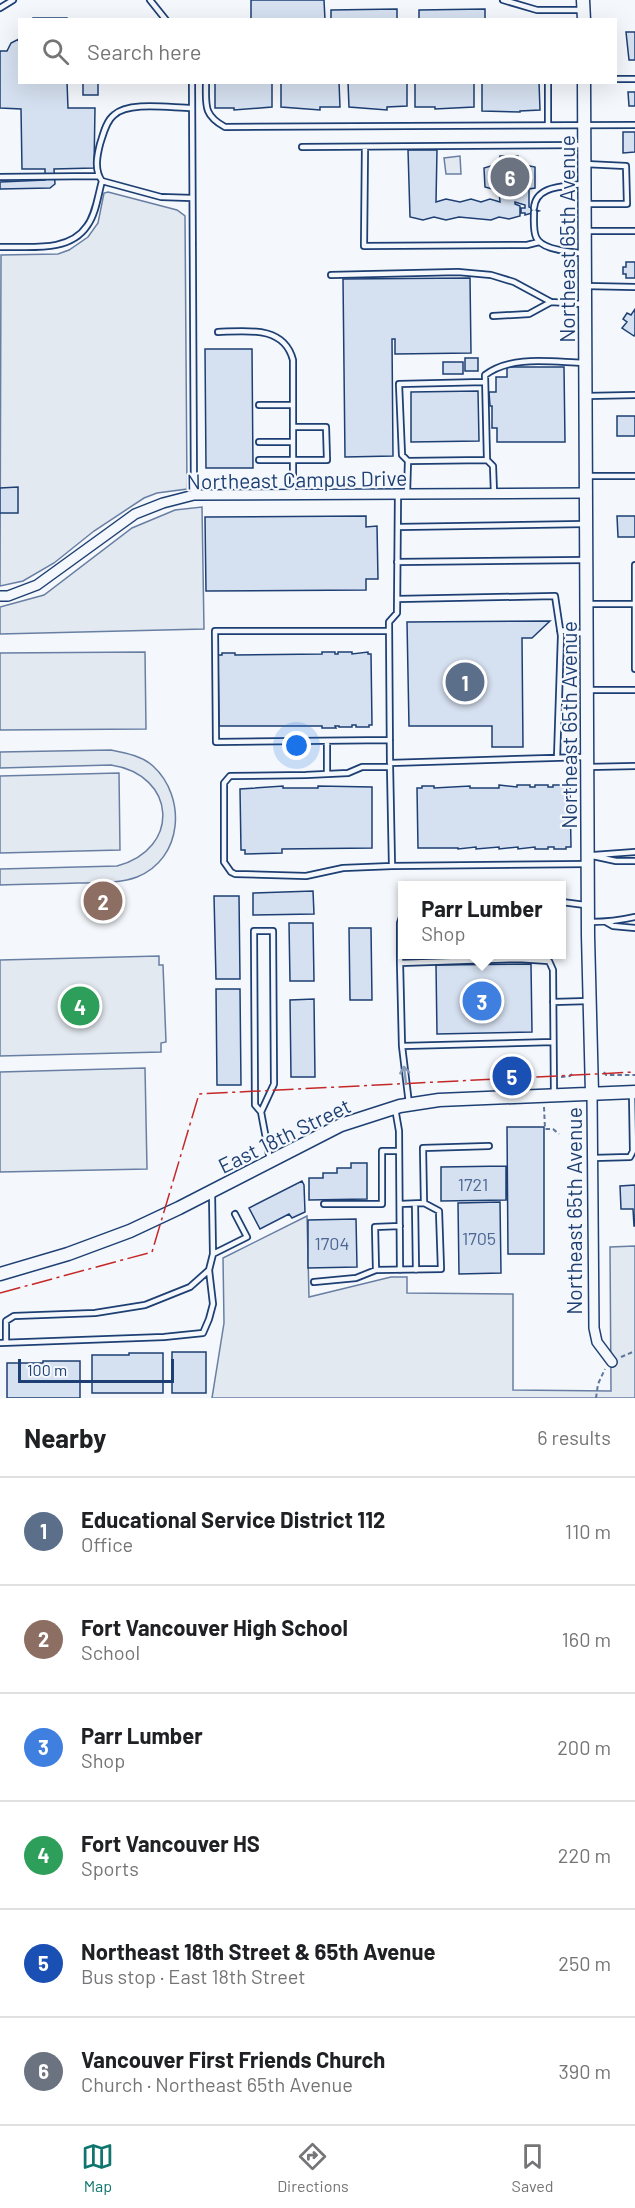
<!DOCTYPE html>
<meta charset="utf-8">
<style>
body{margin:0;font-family:Barlow,sans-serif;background:#f6f6f6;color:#202124}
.scale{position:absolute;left:18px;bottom:15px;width:156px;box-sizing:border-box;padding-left:6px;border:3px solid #1d3f73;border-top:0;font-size:16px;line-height:21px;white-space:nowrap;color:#1d3f73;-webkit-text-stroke:4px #f4f7fb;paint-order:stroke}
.you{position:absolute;left:297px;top:746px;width:21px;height:21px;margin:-15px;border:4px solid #fff;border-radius:50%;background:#1a73e8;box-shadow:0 0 0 9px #1a73e833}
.badge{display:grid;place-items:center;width:39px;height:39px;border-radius:50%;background:#0f766e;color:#fff;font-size:20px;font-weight:700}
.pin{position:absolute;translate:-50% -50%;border:3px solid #fff;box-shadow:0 2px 6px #0006}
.popup{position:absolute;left:398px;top:881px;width:168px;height:78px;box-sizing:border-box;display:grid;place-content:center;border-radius:0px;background:#fff;filter:drop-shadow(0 2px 4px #0005);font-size:20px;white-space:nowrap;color:#757577}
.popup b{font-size:22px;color:#202124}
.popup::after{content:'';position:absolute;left:50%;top:100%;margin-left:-12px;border:12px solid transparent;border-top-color:#fff}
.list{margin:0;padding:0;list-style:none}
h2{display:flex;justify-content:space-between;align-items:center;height:78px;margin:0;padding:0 24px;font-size:26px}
h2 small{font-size:20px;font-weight:400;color:#757577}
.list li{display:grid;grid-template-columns:39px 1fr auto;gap:18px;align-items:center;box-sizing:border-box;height:108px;padding:0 24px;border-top:2px solid #e0e0e0}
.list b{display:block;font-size:22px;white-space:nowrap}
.list p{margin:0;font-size:20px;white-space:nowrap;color:#757577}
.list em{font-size:20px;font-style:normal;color:#757577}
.icon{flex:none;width:33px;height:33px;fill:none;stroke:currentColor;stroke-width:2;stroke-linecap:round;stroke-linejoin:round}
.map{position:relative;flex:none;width:635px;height:1398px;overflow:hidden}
.search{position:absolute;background:#fff;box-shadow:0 6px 24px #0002;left:18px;right:18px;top:18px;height:66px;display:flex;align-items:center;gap:15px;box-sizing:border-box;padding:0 21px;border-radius:0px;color:#757577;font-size:22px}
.sheet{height:726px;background:#fff}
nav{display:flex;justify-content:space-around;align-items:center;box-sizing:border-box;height:84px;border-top:2px solid #e0e0e0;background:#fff;font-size:16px;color:#757577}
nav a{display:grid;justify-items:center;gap:3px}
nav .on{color:#0f766e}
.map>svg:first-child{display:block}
</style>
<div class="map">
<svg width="635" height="1398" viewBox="0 0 635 1398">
<rect width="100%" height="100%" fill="#f4f7fb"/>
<path fill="#e3e9f0" stroke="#687fa3" stroke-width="1.5" d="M460,156L461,174H446L444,158Z
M108,192L177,210L185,216L187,489L157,493L144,498L94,531L54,563L23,581L0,586L1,255L58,254L69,250L88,237L98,223L104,193Z
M202,507L204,629L0,634V607L44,595L132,528L175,510Z
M145,652L146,729L0,730V653Z
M111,750C126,753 142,756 153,766C187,797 183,859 137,877C118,884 98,882 78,883C52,884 26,884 0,885V869L117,866C181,849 177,775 111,765L0,768V752Z
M119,773L120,850L0,853V776Z
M159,956V965H163L166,1042L161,1043V1052L0,1056V960Z
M145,1068L147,1169L0,1172V1072Z
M307,1216L309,1297L391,1277H407V1293L513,1294V1390L611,1391L610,1247L635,1246V1398H212L224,1323L223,1258Z"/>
<path fill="#d5e0f0" stroke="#1d3f73" stroke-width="1.5" d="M251,0H324L325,20H251Z
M397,9V20H331V10Z
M485,9V20H419V10Z
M33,18H67V20H33Z
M19,30L20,82H67L68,108H95L94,168L54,169L55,184L50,188L0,189V182L45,180V169H22L21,109L0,108V51H7L11,43L19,39Z
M626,32H635V60H629Z
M83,82H98V95H83Z
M215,82H272V107L234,110V108H215Z
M281,82H339L340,107H320V110L281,107Z
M348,82H407V106L387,107V110L349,107Z
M415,82H474V107L435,109V107H415Z
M482,82H539L540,110L520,111V112L482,111Z
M628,92H635V106H629Z
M623,132H635V152L623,153Z
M408,150H437L436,202L446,199L460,202L471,199L481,202L490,199L500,202L499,191L485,187L484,168L498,164L500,156H518L520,164L535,167V188L529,189V207L539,211L525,215V213H521V208H525V205L515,202V204L520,206V216L509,219L499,217L491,220L459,217L446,220L434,217L423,220L410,217Z
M626,262H635V278H626V274H623V267H626Z
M470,278L471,353L395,354V339H392L393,456L345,457L343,279Z
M635,309V334L634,336L622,328L627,322L623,319L627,313L631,315Z
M205,349H252L253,468H206Z
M465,358H478V371H465Z
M443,362H463V374H443Z
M507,367H564L565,442H497V428H492V406H490L489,392H496V377H507Z
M478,391L479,441L411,442V392Z
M617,416H635V436H617Z
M18,487V513H0V488Z
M366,516V527L377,526L378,579H366V590L206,591L205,517Z
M617,516H635V537H618Z
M550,621L532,638H522L523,747H492V726H409L407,622Z
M322,652H335V654H338V652H352V654L368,652V654H371L372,725H369V727H356V725H352V727H339V726H335L336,728H322V726H219L218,655H222V653H235V655L322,654Z
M499,785L517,787V785H530V787H535V785H548V787H553V785H566V787H570L571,847H566V849H554V847H548V849H535V847L518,849V847L499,849V847L476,849V847L458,849V848H418L417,788H422V786H434V788L470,786V788H499Z
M283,786V788H318V786L372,787V848L282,849V853L245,854V850H241L240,789Z
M313,891L314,914L253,915V893Z
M214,896H239L240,979H216Z
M289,923H313L314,981H290Z
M349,928H371L372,1000H350Z
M531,964L532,1032L437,1034L436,965Z
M216,989H240L241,1085H217Z
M314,999L315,1077H291L290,1000Z
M507,1127H544V1254H508Z
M351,1163H367V1199L309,1200V1178H323V1173H337V1168H351Z
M506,1166V1200L441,1201V1167Z
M302,1181L304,1185L305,1212L292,1218L289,1214L260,1229L249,1208Z
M635,1185V1226H634L633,1209H621L620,1186Z
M500,1202L501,1273L459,1274L458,1203Z
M356,1219L357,1267L308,1268V1220Z
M172,1352H206V1393H172Z
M129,1353H163V1393H92V1355H129Z
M43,1361H80V1398H7V1363H43Z"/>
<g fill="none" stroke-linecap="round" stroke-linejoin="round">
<g stroke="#1d3f73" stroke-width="8">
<path id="service" d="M150,0L166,20
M503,0L537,10H583
M0,8L13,0
M616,79H635
M192,82L194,495
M206,82C206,105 203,115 225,127L635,125
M548,125V82
M302,147L582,145
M365,147L364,246L527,245L539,242
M585,164L626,166L627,204H587
M0,177L99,176
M102,181C94,170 97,156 100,144C103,135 106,121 114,115C129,101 171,108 192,108
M534,208C536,185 564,187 582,184
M534,212C534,220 533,230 536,237C542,251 571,251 585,254
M585,231H635
M0,247C29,246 69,253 87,226C96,214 98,195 102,181L161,197L192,198
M331,275L458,272L491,275L514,282L551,302L583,304
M586,286L635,287
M493,316L529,314L551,302
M218,332C246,331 284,325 293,360V495
M587,396L635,395
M259,405H293
M259,442H293
M259,460H327L326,427H293
M487,460L485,375C512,355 551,362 583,363
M408,461L402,455L399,384L484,382
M587,476H635
M398,494L397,613L389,622L390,763L585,757
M407,494L408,461L487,460L493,466L494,493
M398,527L584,524
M397,562L585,560
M397,599L555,596L561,636L557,758
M587,604H635
M560,630L587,634
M389,631H215L216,742L390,740
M635,669V565
M588,690H635
M327,741V774
M390,766L392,866L587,864
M390,767H362L348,773L306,775L230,776L224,783V862L231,872L235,874L306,876L343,868L392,866
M588,767L635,766
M588,855L616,861H635
M594,855L635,852
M562,902L585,905
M402,917L400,923V963L518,959L549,961L553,970L554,1095
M591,922C604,922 622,920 635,917
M606,922L613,926L635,928
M400,963L402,1046L409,1104
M553,1002L589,1001
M402,1046L553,1042
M395,1108L399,1131L400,1270
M261,1112L255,1105L254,931H273L274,1084L261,1112L270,1160
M593,1158L630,1157L633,1151L632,1093
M212,1194L213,1254L247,1237L235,1214
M324,1204H382V1151H399
M400,1204L424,1203L423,1148L489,1146
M415,1204L416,1270
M376,1270L375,1227L400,1226
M314,1282L356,1278L376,1270L441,1269L439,1211L424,1203
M6,1342V1321L14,1316L95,1313L145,1305L190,1287L209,1270
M0,1343L164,1337L203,1333L209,1319L213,1304L209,1270L213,1254"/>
</g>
<g stroke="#1d3f73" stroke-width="12">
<path id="minor" d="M0,596H8L37,585L135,514L163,503L194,495L587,493
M592,1093L594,1328L597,1342L612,1362"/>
</g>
<g stroke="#1d3f73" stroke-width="15">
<path id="tertiary" d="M583,0L584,20
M584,82L588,936L592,1093
M0,1274L68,1254L130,1231L179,1208L341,1125L400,1106L439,1100L635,1092"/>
</g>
<path stroke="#5e769c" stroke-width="2" stroke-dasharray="4.5 3" stroke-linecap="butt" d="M604,1072L606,1075H635
M561,1077L570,1076L574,1072
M544,1107L545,1129H553L559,1134
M621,1357L635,1351
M596,1398L598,1384L605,1369"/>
<use href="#service" stroke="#f4f7fb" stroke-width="4.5"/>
<use href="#minor" stroke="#f4f7fb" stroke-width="9"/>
<use href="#tertiary" stroke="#f4f7fb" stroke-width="12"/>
<path stroke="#c62828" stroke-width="1.5" stroke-dasharray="21 4.5 3 4.5" stroke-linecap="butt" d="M0,1293L152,1252L199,1094L635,1072"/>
</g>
<defs><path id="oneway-shaft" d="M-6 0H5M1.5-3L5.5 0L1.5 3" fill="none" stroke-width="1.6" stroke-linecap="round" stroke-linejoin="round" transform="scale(1.5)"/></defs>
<use stroke="#889bb7" href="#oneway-shaft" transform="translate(405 1075) rotate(-97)"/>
<g text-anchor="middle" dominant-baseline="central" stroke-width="4.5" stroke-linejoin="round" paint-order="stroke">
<g font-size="18" fill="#4b6792">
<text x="473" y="1184">1721</text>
<text x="479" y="1238">1705</text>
<text x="332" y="1243">1704</text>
</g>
<g font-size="21" fill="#1d3f73" stroke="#f4f7fb">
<text transform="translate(566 239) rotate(-90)">Northeast 65th Avenue</text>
<text transform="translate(297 479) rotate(-1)">Northeast Campus Drive</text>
<text transform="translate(568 725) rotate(-90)">Northeast 65th Avenue</text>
<text transform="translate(284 1135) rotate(-26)">East 18th Street</text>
<text transform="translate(573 1211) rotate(-90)">Northeast 65th Avenue</text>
</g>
</g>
</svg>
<div class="scale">100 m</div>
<div class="you"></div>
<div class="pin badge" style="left:465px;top:682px;background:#5c6f8a">1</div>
<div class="pin badge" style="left:103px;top:901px;background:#8d6e63">2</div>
<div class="pin badge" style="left:482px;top:1001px;background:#3f7fe0">3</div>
<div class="popup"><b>Parr Lumber</b>Shop</div>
<div class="pin badge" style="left:80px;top:1006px;background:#2e9e5b">4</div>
<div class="pin badge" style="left:512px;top:1076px;background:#1a4fb4">5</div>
<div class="pin badge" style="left:510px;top:177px;background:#6b7280">6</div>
<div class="search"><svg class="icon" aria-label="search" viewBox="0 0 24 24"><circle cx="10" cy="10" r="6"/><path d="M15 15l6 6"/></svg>Search here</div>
</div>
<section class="sheet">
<h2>Nearby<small>6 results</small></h2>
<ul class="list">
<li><span class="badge" style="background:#5c6f8a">1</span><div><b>Educational Service District 112</b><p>Office</p></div><em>110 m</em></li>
<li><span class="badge" style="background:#8d6e63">2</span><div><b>Fort Vancouver High School</b><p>School</p></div><em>160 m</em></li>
<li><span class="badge" style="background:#3f7fe0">3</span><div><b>Parr Lumber</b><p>Shop</p></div><em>200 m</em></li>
<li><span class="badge" style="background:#2e9e5b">4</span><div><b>Fort Vancouver HS</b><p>Sports</p></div><em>220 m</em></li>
<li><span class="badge" style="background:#1a4fb4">5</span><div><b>Northeast 18th Street &amp; 65th Avenue</b><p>Bus stop · East 18th Street</p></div><em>250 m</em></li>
<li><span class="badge" style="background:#6b7280">6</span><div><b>Vancouver First Friends Church</b><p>Church · Northeast 65th Avenue</p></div><em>390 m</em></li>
</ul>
</section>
<nav>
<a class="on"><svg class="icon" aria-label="map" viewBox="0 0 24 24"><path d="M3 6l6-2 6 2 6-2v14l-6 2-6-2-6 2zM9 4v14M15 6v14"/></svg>Map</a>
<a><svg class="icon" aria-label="directions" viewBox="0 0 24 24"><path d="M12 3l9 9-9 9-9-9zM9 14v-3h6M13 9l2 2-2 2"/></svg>Directions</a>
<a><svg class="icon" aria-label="saved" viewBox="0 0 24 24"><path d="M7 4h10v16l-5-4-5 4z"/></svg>Saved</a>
</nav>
